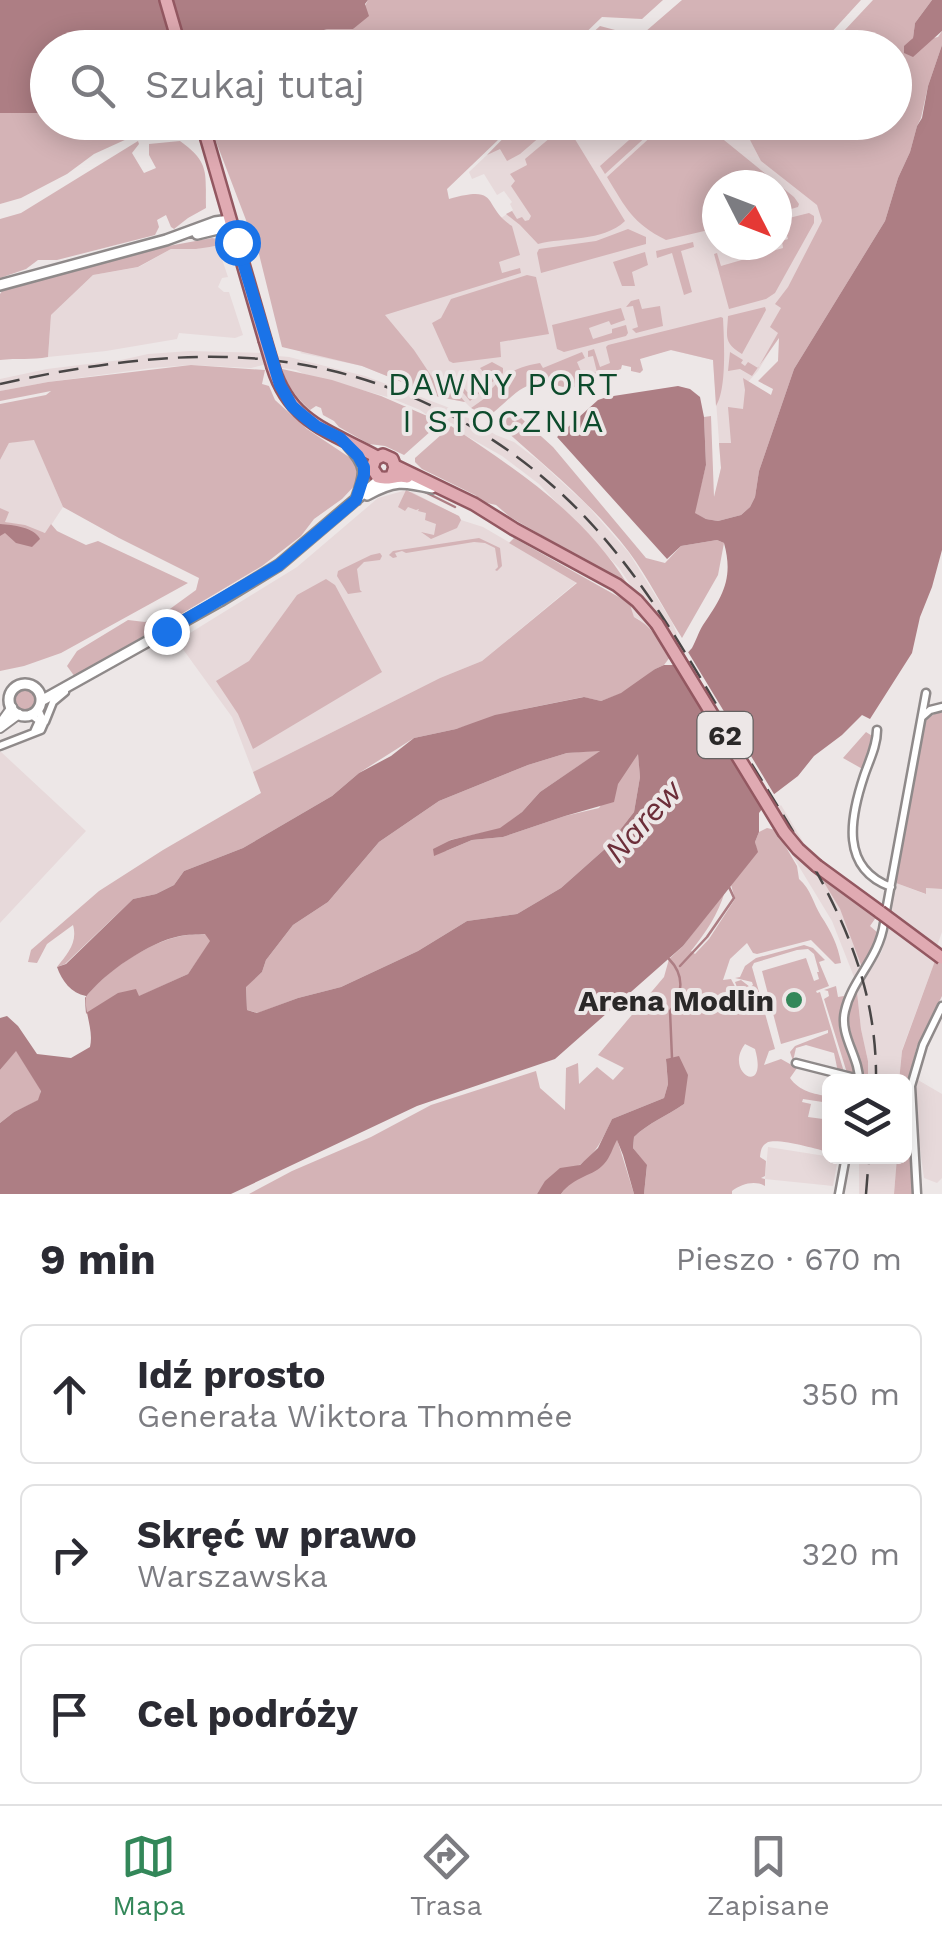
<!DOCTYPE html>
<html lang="pl">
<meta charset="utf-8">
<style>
body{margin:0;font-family:"Work Sans",sans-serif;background:#f7f7f7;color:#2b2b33}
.controls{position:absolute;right:30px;bottom:30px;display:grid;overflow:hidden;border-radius:15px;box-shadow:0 5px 25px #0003}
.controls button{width:90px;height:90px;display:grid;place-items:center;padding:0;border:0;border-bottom:2px solid #e1e1e2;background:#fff;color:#2b2b33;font:50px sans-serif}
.compass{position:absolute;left:702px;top:170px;width:90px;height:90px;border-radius:50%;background:#fff;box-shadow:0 5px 25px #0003;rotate:132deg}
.stop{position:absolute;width:30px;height:30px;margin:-22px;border:8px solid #1a73e8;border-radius:50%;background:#fff}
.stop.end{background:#1a73e8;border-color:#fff;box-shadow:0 2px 10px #0008}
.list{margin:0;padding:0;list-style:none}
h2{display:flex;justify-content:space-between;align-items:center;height:130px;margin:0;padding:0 40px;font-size:42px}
h2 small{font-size:32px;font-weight:400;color:#7c7c81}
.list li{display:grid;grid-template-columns:65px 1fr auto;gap:30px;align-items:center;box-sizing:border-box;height:140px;margin:0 20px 20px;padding:0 20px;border:2px solid #e1e1e2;border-radius:15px}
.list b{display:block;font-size:38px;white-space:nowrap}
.list p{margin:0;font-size:32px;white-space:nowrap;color:#7c7c81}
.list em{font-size:32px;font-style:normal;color:#7c7c81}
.icon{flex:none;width:55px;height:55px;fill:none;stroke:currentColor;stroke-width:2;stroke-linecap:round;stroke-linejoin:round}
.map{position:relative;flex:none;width:942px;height:1194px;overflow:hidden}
.search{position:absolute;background:#fff;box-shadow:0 5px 25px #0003;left:30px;right:30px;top:30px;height:110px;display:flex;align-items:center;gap:25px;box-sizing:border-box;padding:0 35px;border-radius:55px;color:#7c7c81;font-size:38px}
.sheet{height:610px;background:#fff}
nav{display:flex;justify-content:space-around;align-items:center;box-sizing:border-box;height:140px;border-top:2px solid #e1e1e2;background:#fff;font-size:28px;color:#7c7c81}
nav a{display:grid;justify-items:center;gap:5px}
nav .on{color:#338759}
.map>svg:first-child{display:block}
</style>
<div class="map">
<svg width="942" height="1194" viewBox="0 0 942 1194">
<rect width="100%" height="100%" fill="#ede7e7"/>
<path fill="#e7d9da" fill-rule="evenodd" d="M521,123H764L750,140L821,206L825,223L779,335L758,371L748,382L746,447L713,504L721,468L713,360L670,350L603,369L604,376L513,378L471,408L465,402L439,397L362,366L300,353L513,210L510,204L512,202L504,191L497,195L484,174L472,179L469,172ZM717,185H777V245H717Z
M203,247H218L228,277L222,278L218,287L224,292H229L243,335L235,338L179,333L177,339L106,351L48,357L51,315L93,275L139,267L171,249H196Z
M190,351L263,353L264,355L289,357L365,376L455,410L496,435L514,442L539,461L587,505L629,553L672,622L677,634L672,645H664L639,619L634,617L630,608L638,596L619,568L539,484L502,456L456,430L455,425L439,417L435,421L420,410L391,398L304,374L296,370L263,365L251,368L191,365L152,368L48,382L0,391V379L47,369L121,360L148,354Z
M34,439L63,507L46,533L5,522L8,512L0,508V460L9,443Z
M403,491L412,492L458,516L461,520L483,527L577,582L482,661L440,678L253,772L232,717L177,641L297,567L378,498Z
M0,751L86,831L0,923Z
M781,805L813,858L811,861L840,909L854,942L863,970L856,982L832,921L772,822L776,810Z
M896,883L925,894L926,888L942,889V932L936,949L890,915Z
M888,923L936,958L902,1050L899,1081H868V1061L861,1029L857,992L882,951Z
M918,1080L942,1094V1178L937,1183L924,1178L914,1104L915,1081Z
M768,1147L838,1158L833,1186L765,1179Z
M859,1157H897L894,1194H859Z"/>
<path fill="#d4b3b6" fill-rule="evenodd" d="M0,0L48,48V122L162,123L94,154L67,174L21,198L0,204Z
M368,0H663L642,19L602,17L571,47L256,48L328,29H353Z
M682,0H861L818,47H643L638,38Z
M873,0H932L915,23L913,38L909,43L938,37L942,31V45L928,86L921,118L917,126L910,152L898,178L885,221L794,369L759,471L755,497L750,507L741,515L718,521L706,519L694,513L706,465L704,417L711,416L714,497L721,468L719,443H731L728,407L743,409L745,390L743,378L771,395L773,389L758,381L778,361L779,338L752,376L740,369L728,371L730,352L743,360L741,363L745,366L748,362L758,368L778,333L770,327L781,308L775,304L788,287L822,221L817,205L761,161L750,140L764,123L894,122V48L829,47Z
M600,26L634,35L630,39L627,38V35L623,34L613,47L609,48L596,34L582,47H577Z
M667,122L703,123L794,197L799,204L798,207L777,213V185H717V228L666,240C632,223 626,208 607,177Z
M209,123H512L497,141L447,189L449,199C502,184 481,206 512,226L520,255L499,262L502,273L520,268L521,273L385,315L414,350L434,380H447L465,402L439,397L362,366L282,347L259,254Z
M518,123H556L520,154L507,161L500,149L487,155Z
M648,123H661L605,174L600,166Z
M564,131L573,136L625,221C603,242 564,237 538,244L520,225L506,214L512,211L517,219L522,217L525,221L529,220L531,216L511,186L515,181L510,174L527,165L525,159L557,132Z
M138,141L139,144L132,153L144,173L156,168L149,155V144L180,141C211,163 205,174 206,208L188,218L174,229L171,227L166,215L157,220L159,227L155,235L57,260H38L26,269L0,278V219L21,213Z
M809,213L814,216V223L775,293L766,299L729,309L714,254L717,253L721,266L783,248L782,241L788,239L786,232L780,233L777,221Z
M628,229L646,237V244L541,273L537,253L539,249L596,241Z
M212,238L223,240V245L196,249H171L138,267L93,275L51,315L48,357C32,360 17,358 0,360V294L2,291L163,247Z
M693,242L694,247L681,251L692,292L684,295L672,253L657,258L656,251Z
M645,252L648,265L632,272L635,286H622L613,262Z
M527,275L536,277L549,334L500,342L501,357L453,363L449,361L432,323L441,318L451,299Z
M639,299L642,309L660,306L663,326L636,333L632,329L638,327L633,306L626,307L631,301Z
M765,307L766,310L742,354C723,342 727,337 728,316Z
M621,308L625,320L611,325L609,321L589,328L593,339L612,333V329L626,325L628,333L626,336L564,352L557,349L552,325Z
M721,317L723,318C724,339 727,389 716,406L713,360L671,350L640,359L643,370L640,373L631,371V367L622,365L621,369L579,384V387L576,388L572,385L567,388C522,375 520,392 488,417L471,408L485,398L484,397C503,376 511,368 540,363L543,368L582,352L585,358L577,362L583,376L597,372L593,356L588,357V351L594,349L600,367L610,363L606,347L608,345Z
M492,362L503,368V373L470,401L460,389L463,387L467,392H472L488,378L480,368Z
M191,365L265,370L262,384L269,386L275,400L307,429L352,459L357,469L358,482L342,499L314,519L301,536L262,566L75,677L67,666L77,651L128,620L145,622L163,614L196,590L199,578L119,538L63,507L34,440L9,443L0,460V404L46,395L51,391L0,401V391L48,382Z
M282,369L332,380L381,396L441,422L404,455L385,446L369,444L339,427L334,421L323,415L321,408L316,406L310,410C297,398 287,386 282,369Z
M509,407L553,447L646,558L665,563L681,546L717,540L724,543L718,575L682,638C664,610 649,579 629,552C592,503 542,464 496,422Z
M451,426C520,472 583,513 628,585L510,517L496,505L483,502L475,495L422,469L415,462V458Z
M406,490L459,516L461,520L457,528L431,539L421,532L434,535L436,524L425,520L426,513L418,511L419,509L416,510L408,507L405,511L398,507Z
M0,508L9,512L5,522L25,525L45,533L51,524L57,531L86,545L98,541L188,583L61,653L24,666L0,671Z
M479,538L500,548L502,566L497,571L495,570L498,567L495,548L485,543L474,542L406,553L402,551L395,553L397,557L393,558L389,555L393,551Z
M514,538L633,605L631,608L634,617C650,625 662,642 670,657L664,665L655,669L639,682L620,694L601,701L583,697L519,710L456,729L414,738L359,773L332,796L243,848L184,871L174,885L156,894L133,899L65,964L57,967C67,954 78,943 73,925L47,944L37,963L28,962L31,950L99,891L163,850L261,793L253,772L440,678L482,661L577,583L509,543Z
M380,553L382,556L380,560L364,562L357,569L360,590L362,592L348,594L337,576L338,571L371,555Z
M326,579L335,585L382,672L253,749L238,714L216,681L249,661L297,595Z
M13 700a12 12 0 1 1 24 0a12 12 0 1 1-24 0Z
M936,713H942V889L926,888V894L896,883L923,727L927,719Z
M866,732L877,739L866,771L843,758Z
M602,750L540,792L522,812L500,829L450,840L446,851L472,840L503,837L565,816L599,808L638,752L640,777L634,812L606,848L561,888L517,914L467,921L418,951L341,987L298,998L258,1013L247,1010L246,986L262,972L266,960L293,925L328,902L379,842L439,801L528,765L567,753Z
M767,828L776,830L797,866L799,879C811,889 813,903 821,916C831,931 838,945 841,963L835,964L811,940L757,954L753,953L747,943L730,959L723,980L731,979L740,996L743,995V992L738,990L735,982L741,980L750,987L753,985L752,982L735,978L740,977L745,966L756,958L804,945L813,948L825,960L819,962L829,986L816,991L817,993L820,992L844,1072H838L834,1053L806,1045L796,1048L793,1061L790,1052L795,1046L828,1033V1030L781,1044L762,971L806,958L814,981L819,979L817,972H819L814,954L808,949L797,950L754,963L752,967L775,1049L769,1051L764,1065L781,1059L797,1068L790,1078C800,1092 813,1093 829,1097V1103L803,1099L802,1102L811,1104L808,1117L823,1119L829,1116V1152C817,1149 779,1138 768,1142C761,1146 761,1150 760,1157L766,1161L765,1176L761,1178L765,1179V1186C755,1180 741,1184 732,1191V1194H644L647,1166L633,1148L634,1137C648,1123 667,1116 684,1104L666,1060L668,1084L664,1098L612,1119C603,1138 596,1155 578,1166C560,1176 549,1176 537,1194H249L292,1171L371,1137L431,1105L536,1071L540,1088L565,1110L566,1068L578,1063L579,1084L597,1067L613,1080L624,1068L598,1055L664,977L669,959L683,946L725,891C718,915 706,932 691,951L695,954L709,939L735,899L731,885L757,852L755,842L759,832ZM745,1044L755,1049C769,1098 723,1073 745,1044Z
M817,871L877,916L870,926L878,933L863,970L840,909Z
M206,934L211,941L188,974L138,997L86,1014L85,998C104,972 149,942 181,936C188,934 198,935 206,934Z
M936,958L942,963V996L917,1046L907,1084V1121L913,1194H894L897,1157L904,1156V1082L899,1081L902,1051Z
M836,986L838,997L844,996L845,998C832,1027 850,1046 854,1074L847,1073L824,999L829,996L828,991L824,990Z
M857,992L861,1029L868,1061V1081H862C864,1043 836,1034 857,992Z
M16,1050L41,1090L39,1100L14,1112L0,1123V1070Z
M617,1139L634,1194H561L567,1186L583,1175Z"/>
<path fill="#ad7e84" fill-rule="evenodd" d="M0,0H368L365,4L369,16L353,29H328L256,47L48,48L47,113H0Z
M932,0H942V31L913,57L904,53V46L913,38L915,23Z
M942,45V550L932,587L920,617L912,653L870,719L862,715L842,735L814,756L798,776L773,795L759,813V832L755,842L758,852L683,946L555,1059L417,1106L231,1194H0V1123L14,1112L38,1100L41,1091L16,1051L0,1070V1018L7,1016L18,1026L37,1054L71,1058L90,1047C94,1029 84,1013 86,996C71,993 62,981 57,967L66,964L133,899L156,894L174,885L184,871L243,848L332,796L359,773L391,756L414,738L456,729L495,715L584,697L601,701L621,693L655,669L664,665H674C680,660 687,654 692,648C696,641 698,633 703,625C722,597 734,579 724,543L717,540L681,546L667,559L557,437L598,400L607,397L678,386L690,389L700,397L704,417L706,465L695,513L706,519L718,521L741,515L750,507L755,497L759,471L794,369L885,221L898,178L910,152L917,126L922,118L928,86ZM600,751L540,792L522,812L500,828L451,840L433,849L434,856L472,840L503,837L565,816L614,802L618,784L638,754L640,777L634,812L606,848L561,888L517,914L467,921L418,951L341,987L298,998L257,1013L247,1010L246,987L262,972L266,960L293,925L328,902L379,842L439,801L528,765L567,753ZM205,934L210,941L188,974L139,996L136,989L118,993L86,1013L85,998C104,973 149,942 180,936C188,934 197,935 205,934Z
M0,524C13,525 34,527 40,539L32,547L16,543L5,533L0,536Z
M679,1056L688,1075L684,1104C667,1116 648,1123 634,1137L633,1148L647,1165L644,1194H634L623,1155L617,1140C613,1147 610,1158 604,1164C594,1176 574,1176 561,1194H537L545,1181L560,1168L580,1165L598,1148L612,1119L664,1098L668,1084L666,1059Z"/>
<path fill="#ede7e7" d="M685,647L777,799L766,811L674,659Z"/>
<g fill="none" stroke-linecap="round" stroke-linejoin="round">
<path stroke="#ad7e84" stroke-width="2.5" d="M421,490L455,507
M669,959C684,974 684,994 670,1011L672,1058
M680,966L707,937L734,898L729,887"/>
<g stroke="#8f8a8a" stroke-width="11">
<path id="minor" d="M30,714L39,721L34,732
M922,717L930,710L942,707
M45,722L53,702L65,692
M877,730C877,746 869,761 864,776C850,818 840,868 891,887
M0,746L41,730L44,723L38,709
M886,911L926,693
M796,1063L859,1079
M859,1082C860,1057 839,1036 845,1011C852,979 879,959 884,923
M839,1194L846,1156
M917,1194L911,1086L923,1045L942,1006"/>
</g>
<g stroke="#8f8a8a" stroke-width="12">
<path id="tertiary" d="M0,724L12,707
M0,728L19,714"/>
</g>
<g stroke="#8f8a8a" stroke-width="14">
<path id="secondary" d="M197,234L222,228L230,220
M0,285L166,240L215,222L230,220
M348,445C368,467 366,473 356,500
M367,495C394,480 403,481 432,488
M9 700a16 16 0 1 1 32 0a16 16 0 1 1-32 0Z
M41,701L220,601L279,565L380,479"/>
</g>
<g stroke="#935861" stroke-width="16">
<path id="primary" d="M166,0L180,48
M202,122L265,340
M273,367C290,423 332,432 377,457
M395,466L474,504L514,529L617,585L637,601L657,624
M392,476L395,467L392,459L383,455L375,459L372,468L378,477C388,481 396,474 407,477
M817,866L880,912"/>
</g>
<use href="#minor" stroke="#fff" stroke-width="6"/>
<use href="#tertiary" stroke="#fff" stroke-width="8"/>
<use href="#secondary" stroke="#fff" stroke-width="9"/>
<use href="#primary" stroke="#e0aab2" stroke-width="11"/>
<path stroke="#494646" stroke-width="2.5" stroke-dasharray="20 10" stroke-linecap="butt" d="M0,384C71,368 152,355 225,357C368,360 502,423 597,530C659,600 703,684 751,763C814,866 878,956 876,1082
M866,1194L869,1156"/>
<g stroke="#935861" stroke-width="16" stroke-linecap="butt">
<path id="primary-bridge" d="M265,340L273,367
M657,624L784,832L798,849L817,866
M880,912L942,958"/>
</g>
<use href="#primary-bridge" stroke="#e0aab2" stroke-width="11"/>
</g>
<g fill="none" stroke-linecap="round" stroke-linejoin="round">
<path stroke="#1a73e8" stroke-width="12" d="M166,631L279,565L356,500L364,475V467L358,456L340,438L316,426L301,414L292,406L280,385L237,242"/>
</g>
<circle fill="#338759" stroke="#ede7e7" stroke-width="4" cx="794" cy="1000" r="10"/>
<g text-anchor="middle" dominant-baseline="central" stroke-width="8" stroke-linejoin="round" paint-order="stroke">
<rect fill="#ede7e7" stroke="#646161" stroke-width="2.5" x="697.5" y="712" width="55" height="46" rx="8"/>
<g font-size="28" font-weight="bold" fill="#2a2828">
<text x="725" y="735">62</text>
</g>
<g font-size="30" font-weight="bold" fill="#2a2828" stroke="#ede7e7" text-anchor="end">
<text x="774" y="1000">Arena Modlin</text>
</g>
<g font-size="32" letter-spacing="2.5" fill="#0d4b2c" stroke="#ede7e7">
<text x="504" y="384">DAWNY PORT<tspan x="504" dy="37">I STOCZNIA</tspan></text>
</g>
<g font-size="32" font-style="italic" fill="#6c2e39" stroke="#ede7e7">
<text transform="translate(643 821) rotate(-48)">Narew</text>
</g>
</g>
</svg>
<div class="controls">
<button><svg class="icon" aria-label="layers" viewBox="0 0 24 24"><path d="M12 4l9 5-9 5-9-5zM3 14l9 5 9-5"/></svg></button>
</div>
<svg class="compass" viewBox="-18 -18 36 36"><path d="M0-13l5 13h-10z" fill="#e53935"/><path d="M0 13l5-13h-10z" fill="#7c7c81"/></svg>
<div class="stop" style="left:237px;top:242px"></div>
<div class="stop end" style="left:166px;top:631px"></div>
<div class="search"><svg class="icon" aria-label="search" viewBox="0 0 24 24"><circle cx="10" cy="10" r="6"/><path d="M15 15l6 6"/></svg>Szukaj tutaj</div>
</div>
<section class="sheet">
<h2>9 min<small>Pieszo · 670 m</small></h2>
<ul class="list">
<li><svg class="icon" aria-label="ahead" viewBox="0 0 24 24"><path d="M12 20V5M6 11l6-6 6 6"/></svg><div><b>Idź prosto</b><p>Generała Wiktora Thommée</p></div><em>350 m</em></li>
<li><svg class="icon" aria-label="right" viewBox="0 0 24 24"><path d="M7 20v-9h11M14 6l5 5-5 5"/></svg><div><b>Skręć w prawo</b><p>Warszawska</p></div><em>320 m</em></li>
<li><svg class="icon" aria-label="arrive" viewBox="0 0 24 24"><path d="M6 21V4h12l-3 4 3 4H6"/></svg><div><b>Cel podróży</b></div></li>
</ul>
</section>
<nav>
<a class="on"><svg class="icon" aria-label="map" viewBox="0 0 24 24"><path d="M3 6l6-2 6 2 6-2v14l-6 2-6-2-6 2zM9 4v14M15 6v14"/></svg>Mapa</a>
<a><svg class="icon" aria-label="directions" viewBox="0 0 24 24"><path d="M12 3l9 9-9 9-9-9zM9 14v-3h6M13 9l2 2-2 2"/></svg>Trasa</a>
<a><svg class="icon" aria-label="saved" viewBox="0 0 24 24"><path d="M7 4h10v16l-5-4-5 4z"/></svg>Zapisane</a>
</nav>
